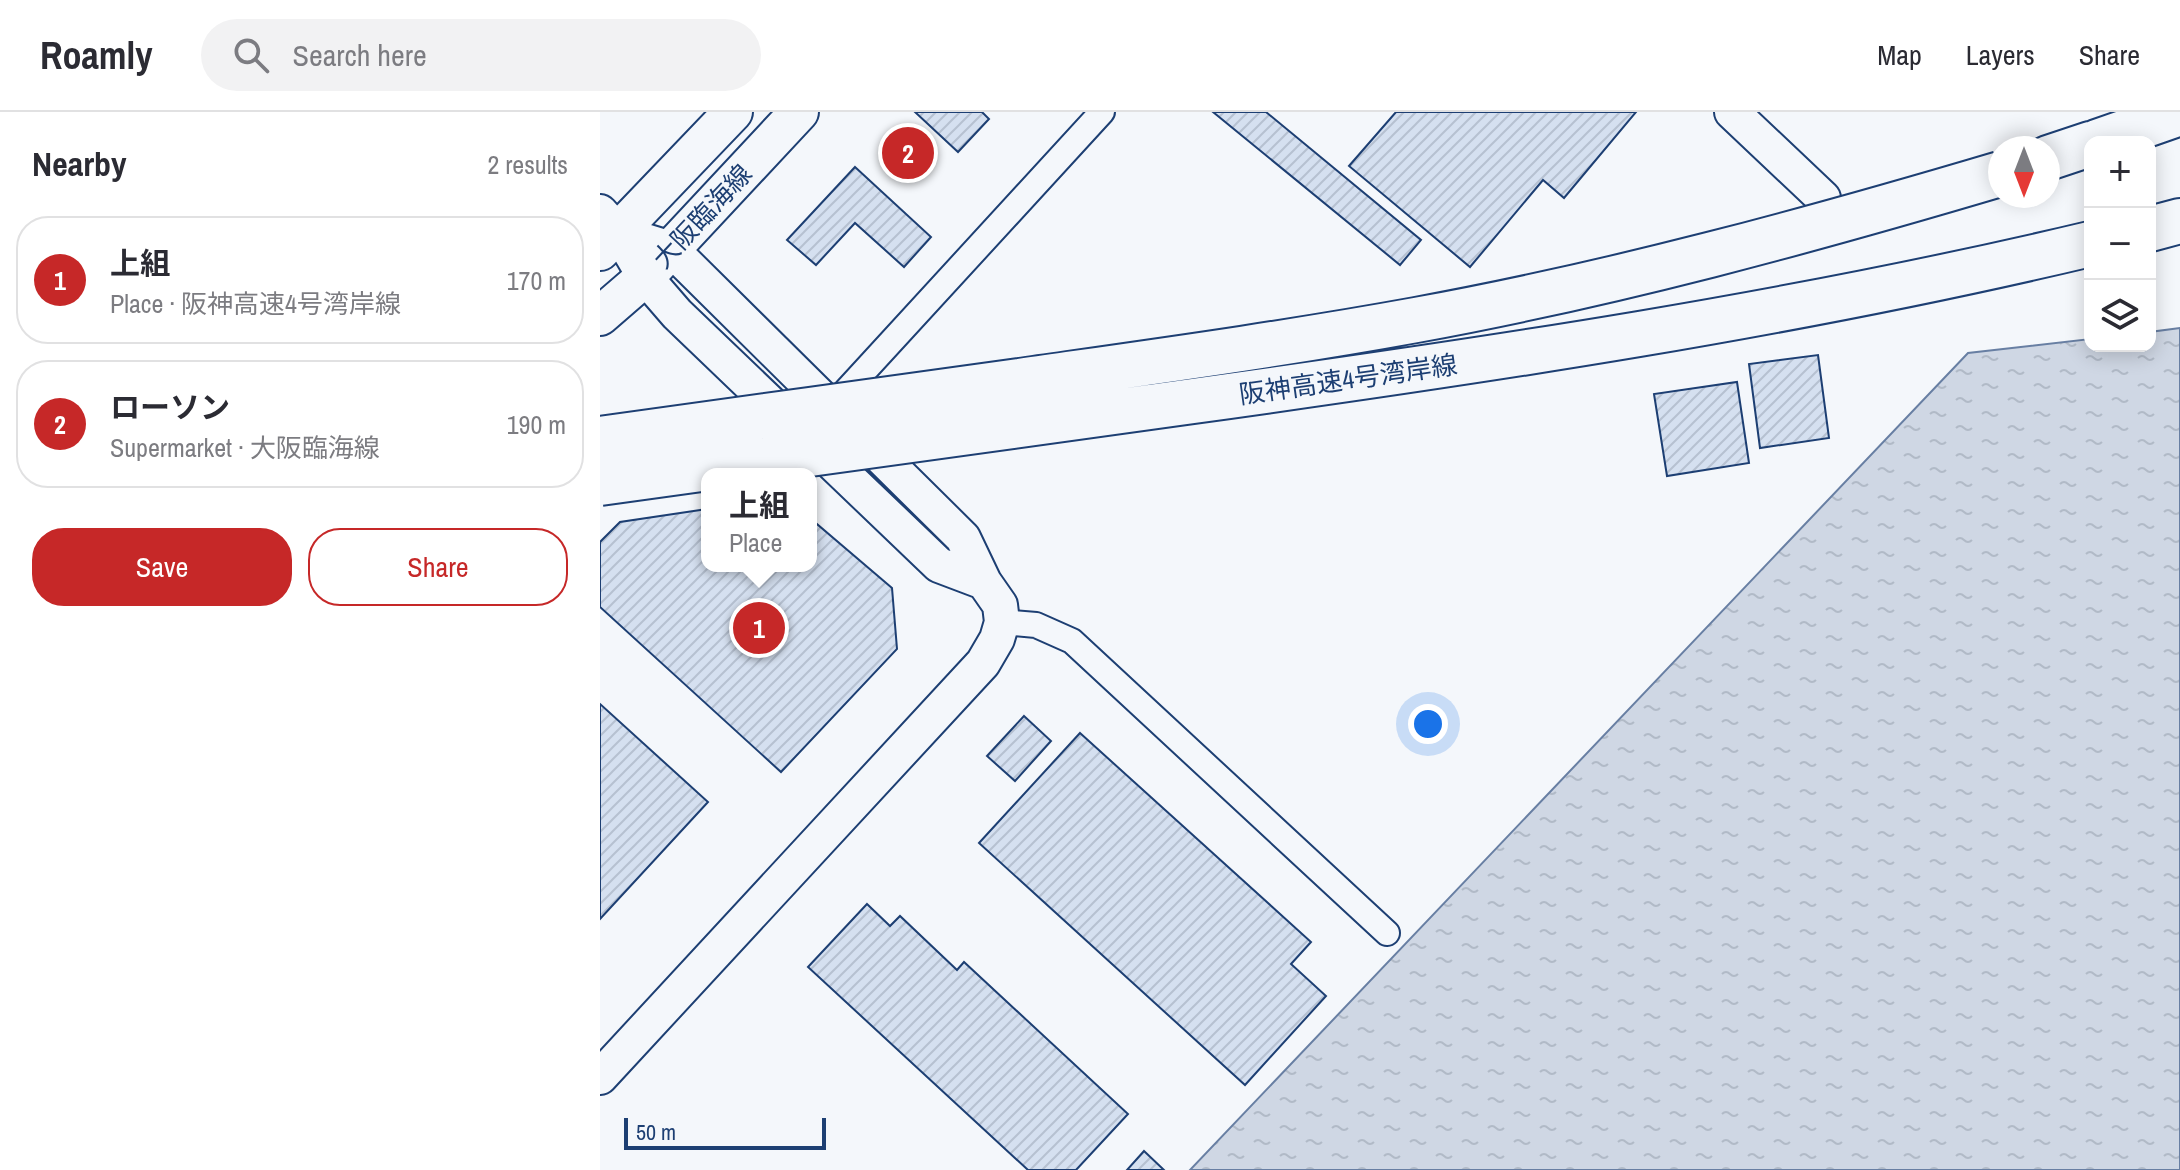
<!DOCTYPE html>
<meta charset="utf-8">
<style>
body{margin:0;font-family:"Archivo Narrow","Noto Sans JP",sans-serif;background:#f2f2f3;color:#2b2b33}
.controls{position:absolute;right:24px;top:24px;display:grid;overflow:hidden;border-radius:16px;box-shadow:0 4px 20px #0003}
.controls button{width:72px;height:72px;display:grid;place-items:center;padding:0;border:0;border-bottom:2px solid #e1e1e2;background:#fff;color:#2b2b33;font:40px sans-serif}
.compass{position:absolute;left:1388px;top:24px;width:72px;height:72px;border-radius:50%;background:#fff;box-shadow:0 4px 20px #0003;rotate:180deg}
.scale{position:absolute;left:24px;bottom:20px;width:202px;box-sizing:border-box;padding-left:8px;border:4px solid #1d3f73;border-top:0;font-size:22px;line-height:28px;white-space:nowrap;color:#1d3f73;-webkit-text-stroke:6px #f4f7fb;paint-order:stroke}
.you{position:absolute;left:828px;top:612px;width:28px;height:28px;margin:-20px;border:6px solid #fff;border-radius:50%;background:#1a73e8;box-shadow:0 0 0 12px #1a73e833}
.badge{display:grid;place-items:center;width:52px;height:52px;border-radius:50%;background:#c62828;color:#fff;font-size:26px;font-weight:700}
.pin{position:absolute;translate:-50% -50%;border:4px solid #fff;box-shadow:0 2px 8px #0006}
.popup{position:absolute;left:101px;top:356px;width:116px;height:104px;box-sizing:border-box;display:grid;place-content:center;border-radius:16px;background:#fff;filter:drop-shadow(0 2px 6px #0005);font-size:26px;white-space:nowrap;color:#7c7c81}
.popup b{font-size:30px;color:#2b2b33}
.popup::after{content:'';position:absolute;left:50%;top:100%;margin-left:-16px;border:16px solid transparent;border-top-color:#fff}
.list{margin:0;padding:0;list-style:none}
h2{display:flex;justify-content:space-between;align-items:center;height:104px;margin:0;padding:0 32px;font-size:34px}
h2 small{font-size:26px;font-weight:400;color:#7c7c81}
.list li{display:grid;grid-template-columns:52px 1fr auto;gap:24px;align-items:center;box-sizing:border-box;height:128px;margin:0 16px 16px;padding:0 16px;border:2px solid #e1e1e2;border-radius:32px}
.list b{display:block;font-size:30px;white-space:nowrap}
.list p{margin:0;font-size:26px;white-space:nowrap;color:#7c7c81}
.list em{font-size:26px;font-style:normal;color:#7c7c81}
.actions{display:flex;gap:16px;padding:24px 32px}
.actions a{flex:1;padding:18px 0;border:2px solid #c62828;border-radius:32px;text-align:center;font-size:28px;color:#c62828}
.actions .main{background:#c62828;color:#fff}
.icon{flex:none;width:44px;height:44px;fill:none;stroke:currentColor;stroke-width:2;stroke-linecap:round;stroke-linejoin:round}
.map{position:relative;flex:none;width:1580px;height:1058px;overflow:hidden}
header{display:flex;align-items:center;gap:48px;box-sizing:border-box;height:112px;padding:0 40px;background:#fff;border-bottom:2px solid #e1e1e2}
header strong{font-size:38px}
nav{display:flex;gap:44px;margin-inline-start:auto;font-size:28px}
.search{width:560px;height:72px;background:#f2f2f3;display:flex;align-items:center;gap:20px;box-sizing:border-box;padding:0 28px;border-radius:44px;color:#7c7c81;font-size:30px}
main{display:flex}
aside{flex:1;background:#fff}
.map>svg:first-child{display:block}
</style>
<header>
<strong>Roamly</strong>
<div class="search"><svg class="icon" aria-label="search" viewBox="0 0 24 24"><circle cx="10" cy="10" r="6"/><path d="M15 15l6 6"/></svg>Search here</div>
<nav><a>Map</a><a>Layers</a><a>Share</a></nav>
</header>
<main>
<aside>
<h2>Nearby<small>2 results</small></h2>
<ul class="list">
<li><span class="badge">1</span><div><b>上組</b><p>Place · 阪神高速4号湾岸線</p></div><em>170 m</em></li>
<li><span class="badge">2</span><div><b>ローソン</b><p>Supermarket · 大阪臨海線</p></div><em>190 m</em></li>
</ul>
<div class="actions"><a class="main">Save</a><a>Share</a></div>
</aside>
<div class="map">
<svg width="1580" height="1058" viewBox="0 0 1580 1058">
<defs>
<pattern id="water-ripples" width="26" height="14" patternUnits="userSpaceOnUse" patternTransform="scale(2)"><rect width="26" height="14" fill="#cfd7e4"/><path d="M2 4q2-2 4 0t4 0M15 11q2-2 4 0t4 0" fill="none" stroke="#b1bac7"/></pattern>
<pattern id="building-hatch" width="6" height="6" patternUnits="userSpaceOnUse" patternTransform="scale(2)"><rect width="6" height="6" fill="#d5e0f0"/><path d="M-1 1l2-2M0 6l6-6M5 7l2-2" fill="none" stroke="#b6c1d1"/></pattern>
</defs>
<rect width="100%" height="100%" fill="#f4f7fb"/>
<path fill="url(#water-ripples)" stroke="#687fa3" stroke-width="2" d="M1580,216V1058H590L1368,241L1490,227V234H1550V220Z"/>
<path fill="url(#building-hatch)" stroke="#1d3f73" stroke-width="2" d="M315,0H382L389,7L358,40Z
M613,0H666L821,128L800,153Z
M796,0H1036L964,86L943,68L870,155L749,54Z
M255,55L331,125L304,155L255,111L216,153L187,128Z
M1218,243L1229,326L1160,336L1149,252Z
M1137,270L1149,351L1067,364L1054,282Z
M107,397V454H211V407L292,476L297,537L181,660L0,495V430L20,410Z
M0,592L108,690L0,807Z
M424,604L451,629L415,669L387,644Z
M480,621L711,830L691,852L726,884L645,973L379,731Z
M267,792L290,814L300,804L357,858L364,850L528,1002L476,1058H428L208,855Z
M544,1039L564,1058H527Z"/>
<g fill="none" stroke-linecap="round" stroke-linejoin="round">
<g stroke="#1d3f73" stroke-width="28">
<path id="street" d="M234,292L502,0
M402,510L436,513L472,529L787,821"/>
</g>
<g stroke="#1d3f73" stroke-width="38">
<path id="secondary" d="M1132,0L1223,86
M0,100L19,121L45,165L77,202L339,453L384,470
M0,965L383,551L397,527L402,510L400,493L384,470L363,426L71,137L19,121"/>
</g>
<g stroke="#1d3f73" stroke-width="42">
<path id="primary" d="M0,139L133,0
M0,204L45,165L199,0"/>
</g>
<g stroke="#1d3f73" stroke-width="48">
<path id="highway" d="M1497,30L1580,1
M1448,46L1490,32
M1550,117L1580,109"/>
</g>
<use href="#street" stroke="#f4f7fb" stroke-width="24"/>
<use href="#secondary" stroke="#f4f7fb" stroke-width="34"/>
<use href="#primary" stroke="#f4f7fb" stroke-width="38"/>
<use href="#highway" stroke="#f4f7fb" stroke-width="44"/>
<g stroke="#1d3f73" stroke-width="48" stroke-linecap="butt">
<path id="highway-bridge" d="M0,327C140,308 279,288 419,269C552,250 684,232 816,208C1013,172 1208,119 1400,62
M0,371C196,345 391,317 586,290C889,248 1192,203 1490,132"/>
</g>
<use href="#highway-bridge" stroke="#f4f7fb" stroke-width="44"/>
</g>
<g text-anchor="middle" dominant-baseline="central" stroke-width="6" stroke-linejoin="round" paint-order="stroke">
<g font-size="26" fill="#1d3f73" stroke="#f4f7fb">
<text transform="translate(102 104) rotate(-47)">大阪臨海線</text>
<text transform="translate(748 267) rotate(-8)">阪神高速4号湾岸線</text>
</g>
</g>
</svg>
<div class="controls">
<button>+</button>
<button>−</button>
<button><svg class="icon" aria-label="layers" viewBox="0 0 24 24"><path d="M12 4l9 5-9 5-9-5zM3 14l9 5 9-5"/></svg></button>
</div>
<svg class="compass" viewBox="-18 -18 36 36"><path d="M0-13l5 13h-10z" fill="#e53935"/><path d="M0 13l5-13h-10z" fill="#7c7c81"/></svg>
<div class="scale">50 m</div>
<div class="you"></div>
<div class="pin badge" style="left:159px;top:516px">1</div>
<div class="popup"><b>上組</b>Place</div>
<div class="pin badge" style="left:308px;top:41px">2</div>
</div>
</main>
